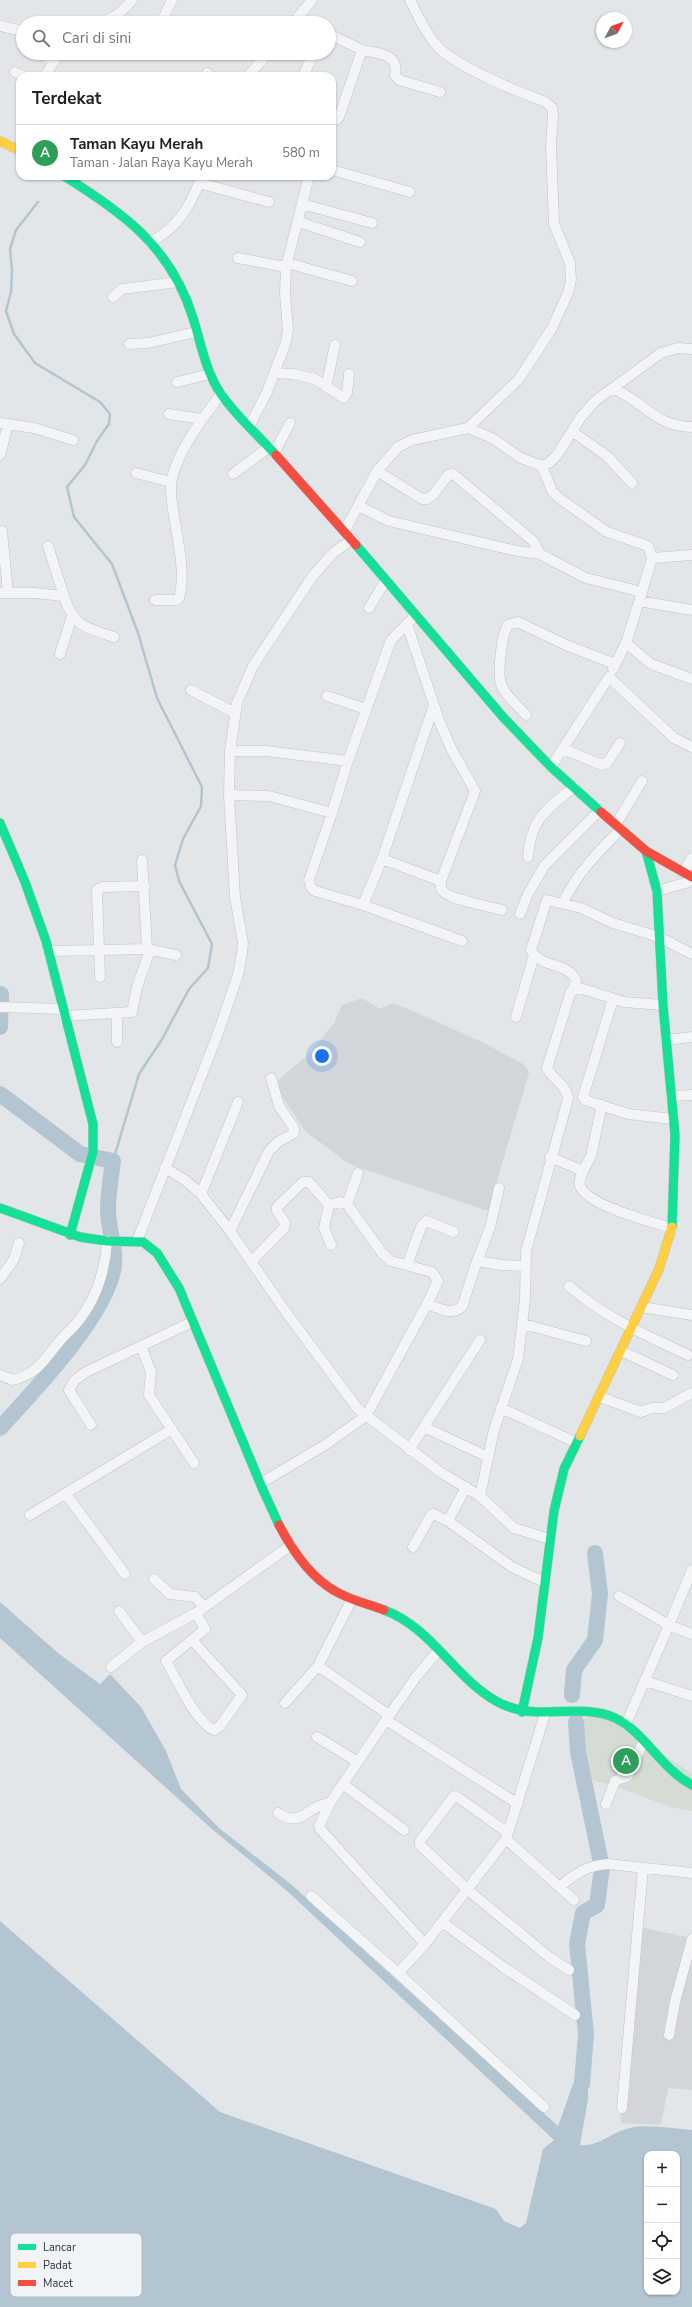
<!DOCTYPE html>
<html lang="id">
<meta charset="utf-8">
<style>
body{margin:0;font-family:"Nunito Sans",sans-serif;background:#f6f6f6;color:#202124}
.controls{position:absolute;right:12px;bottom:12px;display:grid;overflow:hidden;border-radius:8px;box-shadow:0 1px 3px #0004}
.controls button{width:36px;height:36px;display:grid;place-items:center;padding:0;border:0;border-bottom:1px solid #e0e0e0;background:#fff;color:#202124;font:20px sans-serif}
.compass{position:absolute;left:596px;top:12px;width:36px;height:36px;border-radius:50%;background:#fff;box-shadow:0 1px 3px #0004;rotate:49deg}
.you{position:absolute;left:322px;top:1056px;width:14px;height:14px;margin:-10px;border:3px solid #fff;border-radius:50%;background:#1a73e8;box-shadow:0 0 0 6px #1a73e833}
.badge{display:grid;place-items:center;width:26px;height:26px;border-radius:50%;background:#6b737b;color:#fff;font-size:13px;font-weight:700}
.pin{position:absolute;translate:-50% -50%;border:2px solid #fff;box-shadow:0 1px 4px #0006}
.list{margin:0;padding:0;list-style:none}
h2{display:flex;justify-content:space-between;align-items:center;height:52px;margin:0;padding:0 16px;font-size:17px}
h2 small{font-size:13px;font-weight:400;color:#757577}
.list li{display:grid;grid-template-columns:26px 1fr auto;gap:12px;align-items:center;box-sizing:border-box;height:56px;padding:0 16px;border-top:1px solid #e0e0e0}
.list b{display:block;font-size:15px;white-space:nowrap}
.list p{margin:0;font-size:13px;white-space:nowrap;color:#757577}
.list em{font-size:13px;font-style:normal;color:#757577}
.icon{flex:none;width:22px;height:22px;fill:none;stroke:currentColor;stroke-width:2;stroke-linecap:round;stroke-linejoin:round}
.map{position:relative;flex:none;width:692px;height:2307px;overflow:hidden}
.search{position:absolute;background:#fff;box-shadow:0 1px 3px #0004;left:16px;top:16px;width:320px;height:44px;display:flex;align-items:center;gap:10px;box-sizing:border-box;padding:0 14px;border-radius:22px;color:#757577;font-size:15px}
.panel{position:absolute;background:#fff;box-shadow:0 1px 3px #0004;left:16px;top:72px;width:320px;height:108px;border-radius:12px}
.map>svg:first-child{display:block}
</style>
<div class="map">
<svg width="692" height="2307" viewBox="0 0 692 2307">
<rect width="100%" height="100%" fill="#e3e6e8"/>
<path fill="#d2d6db" d="M362,998L380,1009L392,1003L413,1011L484,1043L525,1065L529,1073L488,1211L349,1164L305,1131L281,1095L278,1080L308,1055L334,1023L342,1005Z
M634,1926L692,1938V2090L668,2088L661,2125L621,2123L622,2050Z"/>
<path fill="#d5dcd4" d="M589,1715L610,1718L692,1774V1811L670,1807L612,1785L586,1779L580,1750L579,1724Z"/>
<path fill="#b3c5d1" fill-rule="evenodd" d="M0,1602L58,1653L100,1684L110,1674L141,1707L166,1751L181,1789L219,1828L292,1885L558,2126L581,2062H588V2099L580,2145C598,2147 609,2134 626,2129C646,2123 672,2129 692,2130V2307H0V1921L220,2112L496,2209L504,2221L520,2228L526,2223L543,2149L554,2140L286,1890L213,1830L0,1638ZM647,2154H677V2292H647Z"/>
<g fill="none" stroke-linecap="round" stroke-linejoin="round">
<path stroke="#b3c5d1" stroke-width="2.5" d="M38,202L16,230L10,249L12,270L11,292L6,311L14,334L35,363L100,402L110,414L109,424L97,441L85,465L67,487L74,517L112,564L138,633L157,698L202,787L201,806L183,839L175,865L179,881L212,944L208,968L189,989L161,1041L139,1074L113,1161"/>
<path stroke="#b3c5d1" stroke-width="9" d="M0,993L1,994"/>
<path stroke="#b3c5d1" stroke-width="16" d="M0,1027L1,994
M0,1094L80,1154L113,1161C111,1177 108,1194 108,1210C108,1228 116,1247 114,1264C110,1312 33,1392 0,1428
M572,1695L574,1670L595,1640L600,1594L595,1553
M576,1722L578,1752L602,1868L597,1905L583,1913L577,1944L586,2034L582,2084"/>
<g stroke="#c1c4c6" stroke-width="11">
<path id="street" d="M410,0C418,16 426,34 439,48C456,66 520,93 546,102L552,108L553,116L551,145L554,224L570,263L571,280L568,293L552,328L519,379L468,428
M93,23C111,22 121,13 132,0
M161,23L172,0
M293,23L312,0
M0,26L23,31
M329,34L362,50
M44,53L45,57L55,61
M15,72L24,76
M207,73L211,76
M45,76L59,53
M248,76L268,53
M303,76L314,53
M332,119L336,120L339,117L362,50C377,53 400,54 395,75L399,80L440,92
M332,170L410,192
M199,183L269,202
M302,204L372,223
M299,222L360,242
M150,242C179,228 191,204 202,176
M238,258L286,267
M287,263L352,281
M113,297L122,289L178,282
M129,344L148,343L196,332
M275,373L293,374L315,379L344,398L347,393L349,374
M177,382L210,374
M326,387L335,345
M614,389C644,402 656,427 692,427
M169,414L202,419
M0,423L34,428L73,440
M250,425L267,392L286,342L288,330L285,293L286,267L309,176
M573,432L607,456L632,483
M274,453L290,423
M0,455L8,425
M136,473L171,482
M233,474L269,447
M359,506L389,521L517,551L540,554L533,541L453,474L448,475L433,495L427,499H422L377,471
M345,530L377,471L398,447L412,440L468,428L492,438L521,458L542,466L549,463L557,455L581,417L595,401L661,353L678,348L692,349
M2,531L8,593
M540,554L586,578L642,592L652,558L648,546L607,532L559,498L552,491L542,466
M652,558L692,555
M0,593H35L64,596L48,546
M64,596C73,626 86,628 114,637
M155,600H176L179,598C188,568 172,521 171,491C169,462 204,416 221,394
M639,601L692,610
M369,608L386,580
M415,616L391,640L348,761L332,813L309,880L311,887L315,891L363,905L462,941
M407,624L440,723L452,750L475,791L441,881C441,884 440,888 442,890C447,899 491,907 502,910
M626,643L651,664L692,679
M60,654L72,616
M613,669L626,643L642,592
M191,690L235,713
M327,696L366,709
M434,705L382,859L441,881
M526,715C502,689 496,689 501,652C502,643 503,633 508,625L518,622L566,645L615,664
M563,749L602,765L607,763L620,743
M230,751H266L348,761
M551,767L609,677L674,738L692,747
M229,795L269,796L332,813
M616,824L642,781
M528,857C531,818 546,810 574,787
M142,860L147,949
M683,872L692,858
M657,891L692,881
M563,903C576,874 599,851 621,829
M363,905L382,859
M520,914L528,894L545,865L600,810
M50,951L147,949L176,955
M100,977L97,890L102,887L145,886
M574,988L576,980C568,962 539,968 531,950L547,900L581,908L613,923L659,937L692,954
M613,999L583,1097L585,1100L628,1114L673,1119
M0,1007L62,1009
M117,1014V1042
M64,1016L132,1012L137,987L150,950
M516,1017L534,955
M666,1040L692,1037
M671,1096L692,1095
M550,1157L583,1171C581,1175 579,1181 580,1186C588,1206 652,1222 672,1228
M165,1168L185,1180L201,1194L230,1231L288,1315L358,1409L440,1472L480,1496L514,1528L549,1539
M583,1171L591,1156L602,1105
M201,1194L238,1102
M329,1205L324,1228L331,1245
M230,1231L269,1151L278,1142L294,1133V1128L279,1106L271,1078
M137,1241L217,1036L238,975L242,953L243,943L235,897L229,795L230,751L237,703L253,666L312,577L333,553L353,539
M477,1261L490,1228L499,1188
M251,1262L284,1228L285,1223L277,1211V1207L303,1182H309L329,1205L340,1202L347,1204
M407,1265L421,1227L426,1221L454,1232
M0,1279L14,1259L19,1243
M569,1286C604,1317 647,1336 688,1355
M427,1304C439,1308 451,1316 462,1307L477,1261L501,1265L525,1266
M641,1307L692,1315
M523,1324L586,1341
M141,1346L151,1372L149,1395L194,1463
M621,1351L673,1375
M0,1375L13,1380C37,1374 43,1361 58,1343C63,1336 70,1331 75,1325C96,1301 105,1272 107,1241
M600,1397L641,1412L652,1408H664L692,1393
M501,1408L577,1443
M91,1425L69,1390L75,1380L86,1372L192,1322
M424,1427L488,1457
M409,1450L480,1340
M261,1483L325,1445L366,1416L427,1304L438,1281L432,1272L391,1261L382,1253L347,1204L358,1173
M66,1494L125,1574
M480,1496L494,1430L518,1359L525,1299L526,1251L568,1099C568,1086 552,1079 547,1068L571,991L580,988L624,1002L663,1005
M30,1515L172,1429
M448,1521L466,1487
M413,1547L431,1515L433,1514L448,1521L512,1567L544,1582
M154,1579L170,1594L195,1597L204,1607
M619,1596L669,1625L692,1570
M352,1599L318,1666L389,1715
M119,1611L142,1642
M192,1640L242,1695L220,1726L214,1730C195,1722 177,1679 166,1661L205,1629L196,1613
M439,1650L416,1677L386,1720L518,1804
M111,1667L142,1642L196,1613L291,1545
M645,1681L692,1696
M285,1703L318,1666
M626,1724L669,1625L692,1634
M317,1737L358,1762
M343,1784L404,1830
M330,1803L319,1826L320,1829L425,1944
M606,1804L615,1781L628,1776L643,1742
M278,1813C302,1829 307,1805 330,1803L386,1720
M508,1833L459,1798L454,1796L420,1841V1845L468,1890L549,1957L569,1970
M506,1839L574,1900
M559,1887C577,1873 585,1866 608,1864L692,1873
M311,1896L398,1973
M442,1922L506,1969L575,2015
M669,2035L675,2002L692,1939
M544,2107L398,1973L425,1944L506,1839L545,1714
M622,2108L643,1868"/>
</g>
<g stroke="#c1c4c6" stroke-width="10">
<path id="fast" d="M64,176C122,212 170,246 192,315C201,342 205,371 221,394C236,416 258,435 276,455
M356,545L503,717L551,767L601,812
M0,823L25,882L46,941L93,1124V1152L70,1235
M646,851L657,891L663,1005L675,1135L672,1227
M0,1208L80,1237L107,1241L143,1242L157,1253L179,1288L263,1490L279,1525
M384,1610C431,1627 454,1677 496,1701C535,1724 577,1701 615,1718C645,1732 660,1768 692,1785
M522,1712L538,1638L554,1511L564,1469L580,1436"/>
</g>
<g stroke="#c1c4c6" stroke-width="10">
<path id="slow" d="M0,141L20,151
M580,1436L659,1269L672,1227"/>
</g>
<g stroke="#c1c4c6" stroke-width="10">
<path id="jam" d="M276,455L356,545
M601,812L646,851L692,877
M279,1525C292,1550 310,1577 335,1591C350,1600 368,1604 384,1610"/>
</g>
<use href="#street" stroke="#f2f4f5" stroke-width="10"/>
<use href="#fast" stroke="#16e098" stroke-width="9"/>
<use href="#slow" stroke="#ffcf43" stroke-width="9"/>
<use href="#jam" stroke="#f24e42" stroke-width="9"/>
</g>
<rect x="10" y="2233" width="132" height="64" rx="6" fill="#f1f4f7" stroke="#b6bbc0" stroke-width="1"/>
<rect x="18" y="2244" width="18" height="6" fill="#16e098"/>
<rect x="18" y="2262" width="18" height="6" fill="#ffcf43"/>
<rect x="18" y="2280" width="18" height="6" fill="#f24e42"/>
<g font-size="11" fill="#2b3540">
<text x="43" y="2251">Lancar</text>
<text x="43" y="2269">Padat</text>
<text x="43" y="2287">Macet</text>
</g>
</svg>
<div class="controls">
<button>+</button>
<button>−</button>
<button><svg class="icon" aria-label="locate" viewBox="0 0 24 24"><circle cx="12" cy="12" r="6"/><path d="M12 2v4M12 18v4M2 12h4M18 12h4"/></svg></button>
<button><svg class="icon" aria-label="layers" viewBox="0 0 24 24"><path d="M12 4l9 5-9 5-9-5zM3 14l9 5 9-5"/></svg></button>
</div>
<svg class="compass" viewBox="-18 -18 36 36"><path d="M0-13l5 13h-10z" fill="#e53935"/><path d="M0 13l5-13h-10z" fill="#757577"/></svg>
<div class="you"></div>
<div class="pin badge" style="left:626px;top:1761px;background:#2e9e5b">A</div>
<div class="search"><svg class="icon" aria-label="search" viewBox="0 0 24 24"><circle cx="10" cy="10" r="6"/><path d="M15 15l6 6"/></svg>Cari di sini</div>
<section class="panel">
<h2>Terdekat<small></small></h2>
<ul class="list">
<li><span class="badge" style="background:#2e9e5b">A</span><div><b>Taman Kayu Merah</b><p>Taman · Jalan Raya Kayu Merah</p></div><em>580 m</em></li>
</ul>
</section>
</div>
